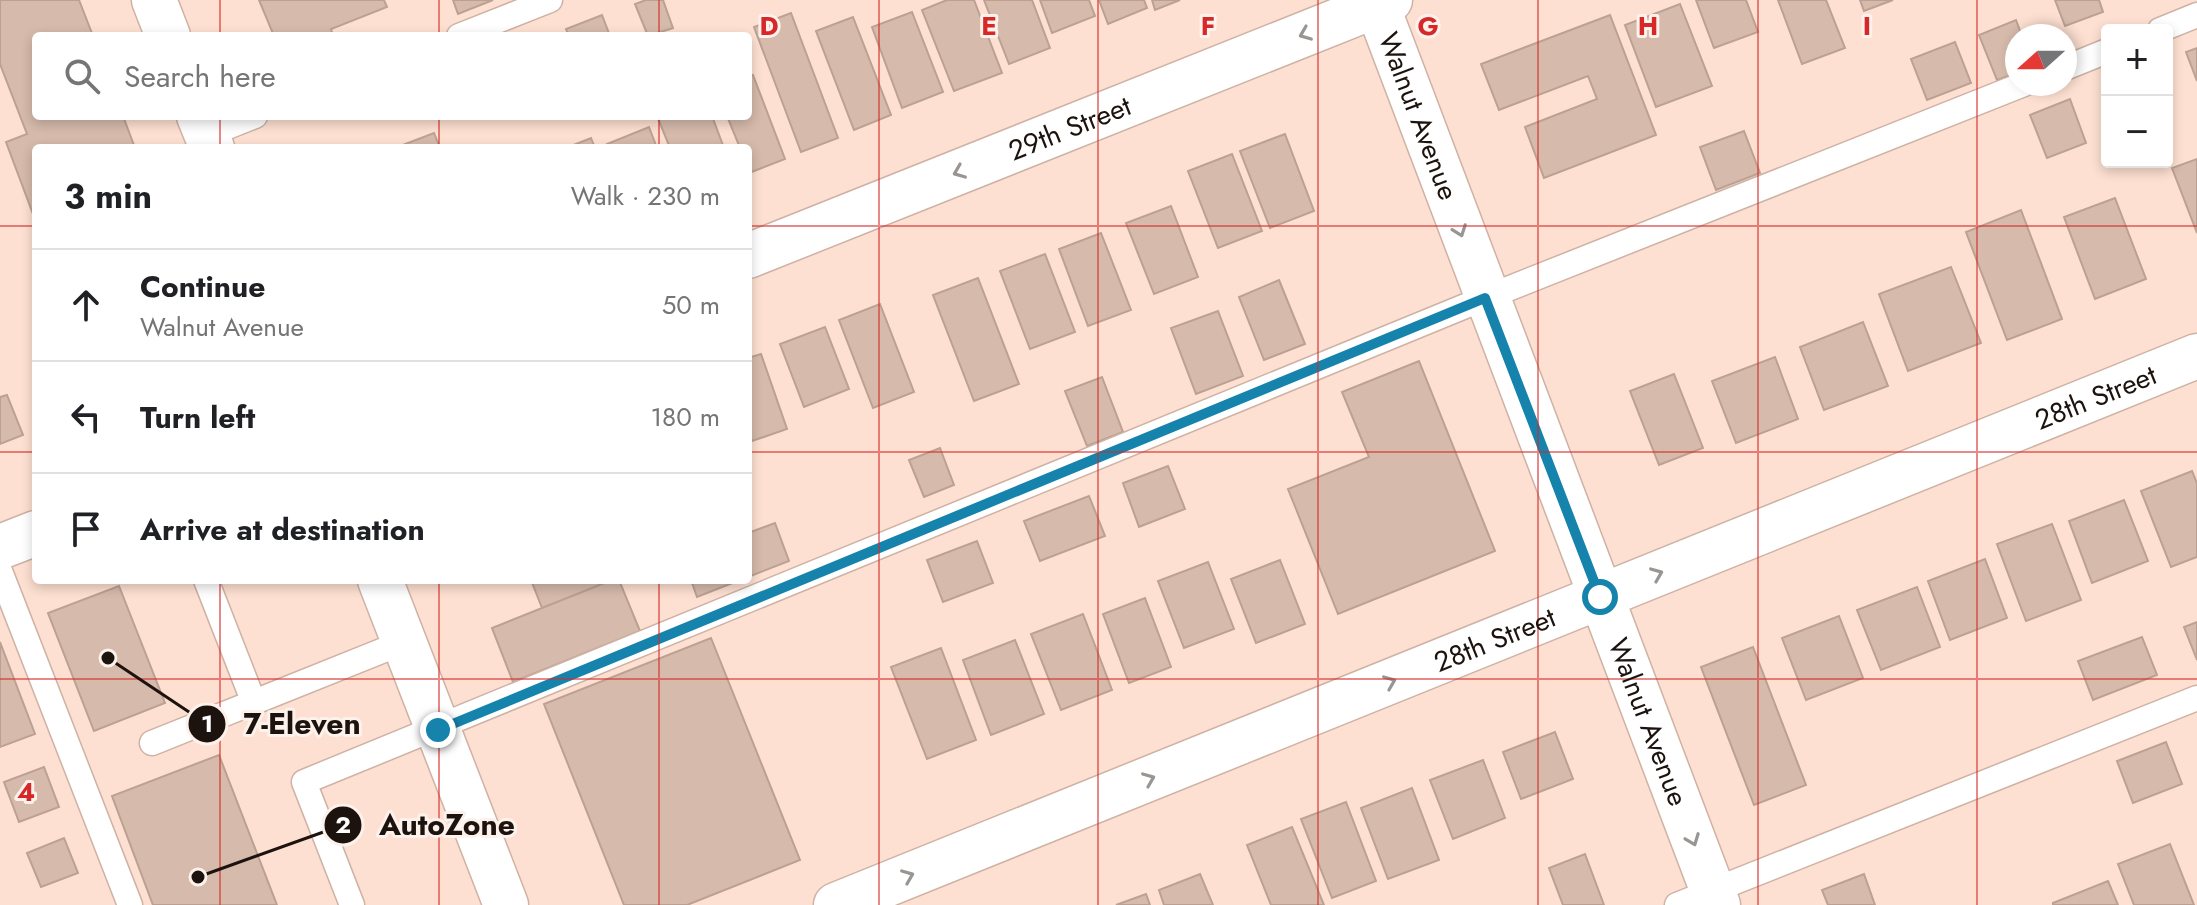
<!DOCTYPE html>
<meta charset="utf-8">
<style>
body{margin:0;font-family:Jost,sans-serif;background:#f6f6f6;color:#202124}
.controls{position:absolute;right:24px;top:24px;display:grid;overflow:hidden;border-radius:8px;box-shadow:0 4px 12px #0003}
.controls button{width:72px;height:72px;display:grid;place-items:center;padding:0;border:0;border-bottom:2px solid #e0e0e0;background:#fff;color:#202124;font:40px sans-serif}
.compass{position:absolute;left:2005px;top:24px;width:72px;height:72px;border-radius:50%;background:#fff;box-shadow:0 4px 12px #0003;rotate:249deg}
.stop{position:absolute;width:24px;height:24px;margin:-18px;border:6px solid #1583ab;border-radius:50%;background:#fff}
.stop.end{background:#1583ab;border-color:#fff;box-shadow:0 2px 8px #0008}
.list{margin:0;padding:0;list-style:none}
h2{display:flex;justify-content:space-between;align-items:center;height:104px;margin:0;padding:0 32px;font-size:34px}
h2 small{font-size:26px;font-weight:400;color:#757577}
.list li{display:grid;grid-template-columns:52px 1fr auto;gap:24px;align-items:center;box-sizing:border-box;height:112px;padding:0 32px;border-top:2px solid #e0e0e0}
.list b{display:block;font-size:30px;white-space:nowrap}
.list p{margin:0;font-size:26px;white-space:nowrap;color:#757577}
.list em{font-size:26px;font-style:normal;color:#757577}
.icon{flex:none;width:44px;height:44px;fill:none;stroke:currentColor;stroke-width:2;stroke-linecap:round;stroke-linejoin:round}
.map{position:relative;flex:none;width:2197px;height:905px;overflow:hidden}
.search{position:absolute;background:#fff;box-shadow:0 4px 12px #0003;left:32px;top:32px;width:720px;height:88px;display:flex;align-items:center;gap:20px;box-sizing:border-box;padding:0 28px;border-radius:8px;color:#757577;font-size:30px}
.panel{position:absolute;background:#fff;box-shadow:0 4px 12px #0003;left:32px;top:144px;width:720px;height:440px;border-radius:8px}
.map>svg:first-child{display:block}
</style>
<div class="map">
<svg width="2197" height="905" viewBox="0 0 2197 905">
<rect width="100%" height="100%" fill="#fde0d1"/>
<path fill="#d6baab" stroke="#bca193" stroke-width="2" d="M0,0H79L93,36H36V116H123L135,148H36V222L6,142L27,134L0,64Z
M259,0H384L387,7L331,29L333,36H274Z
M453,0H493L458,14Z
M646,0H663L673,28L648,36L635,4Z
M947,0H974L1002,73L954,91L922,10Z
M984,0H1032L1050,48L1009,64Z
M1040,0H1089L1095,16L1052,33Z
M1099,0H1144L1147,8L1108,24Z
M1152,0H1180L1155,10Z
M1696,0H1746L1758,32L1714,48Z
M1778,0H1826L1845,48L1802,64Z
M1860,0H1893L1864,11Z
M2055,0H2099L2103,12L2065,26Z
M1680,4L1712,86L1656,107L1625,25Z
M912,12L943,92L902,108L872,27Z
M791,13L838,138L801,152L754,27Z
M602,15L610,36H569L566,29Z
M1610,15L1656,135L1544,178L1525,127L1597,99L1588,76L1499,110L1481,64Z
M853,17L891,115L854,130L816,31Z
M2016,20L2022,36H2017V73L1997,80L1979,35Z
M1955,42L1971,83L1927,100L1911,59Z
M2197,48V81L2186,52Z
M753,75L785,159L749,173L748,148H740L727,116H748V76Z
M2070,99L2086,143L2047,158L2030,115Z
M657,116H712L724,148H670Z
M649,127L657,148H609L607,144Z
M1744,131L1760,173L1716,190L1700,147Z
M434,133L440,148H395Z
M1285,134L1314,211L1270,228L1240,151Z
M591,138L595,148H566Z
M1232,154L1262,231L1218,248L1188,171Z
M2197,159V233L2172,168Z
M2115,198L2146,279L2095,299L2064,217Z
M1171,206L1198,277L1154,294L1126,223Z
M2021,210L2062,319L2007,340L1966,232Z
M1101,233L1131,310L1088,326L1059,249Z
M1045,254L1075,332L1030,349L1000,271Z
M1951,267L1981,343L1908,371L1879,294Z
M978,278L1019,384L974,401L933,295Z
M1279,280L1305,344L1264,360L1239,297Z
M880,304L914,392L873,408L839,320Z
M1218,311L1243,376L1196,394L1171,328Z
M1863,322L1888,386L1824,410L1800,347Z
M825,327L849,389L804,407L780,344Z
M761,354L787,429L752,441L748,431V358Z
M1775,357L1798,419L1736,443L1712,381Z
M1419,361L1495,551L1338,614L1288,489L1369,457L1342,392Z
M1674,374L1703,448L1659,465L1630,391Z
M1102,377L1123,432L1087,446L1065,391Z
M7,395L23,435L0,444V397Z
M940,448L954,485L924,497L909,460Z
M1168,466L1185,509L1139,527L1123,483Z
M2192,471L2197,483V557L2171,567L2141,491Z
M1089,496L1105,536L1040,561L1024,521Z
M2124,500L2148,561L2092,583L2069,521Z
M775,523L789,561L748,577V533Z
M2052,524L2081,600L2026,621L1997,544Z
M977,541L993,583L943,602L927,560Z
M1985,559L2007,618L1950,640L1928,581Z
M1280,560L1305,624L1256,643L1231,579Z
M1208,562L1234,629L1184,648L1158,581Z
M531,580H612L542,608Z
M612,580H619L640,631L513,682L492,628Z
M691,580H740L697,597Z
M119,586L165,703L94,731L48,613Z
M1917,587L1940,647L1881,670L1857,610Z
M1145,598L1171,667L1129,683L1103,614Z
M1083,614L1112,690L1061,710L1031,634Z
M1839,616L1863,678L1806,700L1782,638Z
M2197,622V660L2184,627Z
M2142,637L2157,675L2093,700L2078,661Z
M711,638L800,860L687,905H624L544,704Z
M1015,640L1044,714L991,735L963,660Z
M0,642L35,734L0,747Z
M1753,647L1806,785L1754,805L1701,667Z
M941,648L976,740L927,759L891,667Z
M1555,732L1573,779L1521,799L1503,752Z
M2166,742L2182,784L2133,803L2117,761Z
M219,755L277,905H153L112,796Z
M1483,760L1505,818L1453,839L1430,780Z
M44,767L59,807L19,822L4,782Z
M1412,788L1439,860L1388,879L1361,808Z
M1346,802L1376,881L1332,898L1301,819Z
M1292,827L1324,905H1271L1247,845Z
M64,838L78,873L41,887L27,853Z
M2170,844L2194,905H2134L2118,864Z
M1585,854L1604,905H1563L1549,868Z
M1200,874L1213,905H1164L1159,890Z
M1864,874L1875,905H1828L1822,890Z
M2108,881L2118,905H2053V903Z
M1146,894L1150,905H1116Z"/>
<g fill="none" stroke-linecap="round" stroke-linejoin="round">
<g stroke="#ceb2a4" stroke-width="27">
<path id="lane" d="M2160,30L2197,15
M459,36L550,0
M2065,68L2107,51
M207,135L255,116
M0,571L130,905
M206,580L254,703
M152,743L404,642
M352,905L304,782L1485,298L2024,84
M1677,905L2197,698"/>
</g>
<g stroke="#ceb2a4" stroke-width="47">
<g id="street">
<path id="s1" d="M748,256L1390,0"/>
<path d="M0,547L36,533"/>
<path id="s2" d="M836,905L2197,356"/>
</g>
</g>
<g stroke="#ceb2a4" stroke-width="47">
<path id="secondary" d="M154,0L168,36
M199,116L212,148
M380,580L506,905"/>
</g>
<g stroke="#ceb2a4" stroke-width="47">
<g id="primary">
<path id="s3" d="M1375,0L1718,905"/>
</g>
</g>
<use href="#lane" stroke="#fff" stroke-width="24"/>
<use href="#street" stroke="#fff" stroke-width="44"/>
<use href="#secondary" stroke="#fff" stroke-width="44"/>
<use href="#primary" stroke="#fff" stroke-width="44"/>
</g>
<defs><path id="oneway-chevron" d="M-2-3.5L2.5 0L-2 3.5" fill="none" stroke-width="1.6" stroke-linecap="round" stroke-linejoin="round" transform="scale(2)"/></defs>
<g stroke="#999593">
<use href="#oneway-chevron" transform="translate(1305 34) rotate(158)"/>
<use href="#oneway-chevron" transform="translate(959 172) rotate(158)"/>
<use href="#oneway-chevron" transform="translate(1460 231) rotate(70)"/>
<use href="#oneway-chevron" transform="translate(1657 574) rotate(-22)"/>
<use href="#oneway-chevron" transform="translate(1390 682) rotate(-22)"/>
<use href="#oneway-chevron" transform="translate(1149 779) rotate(-22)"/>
<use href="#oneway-chevron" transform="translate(1693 840) rotate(69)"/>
<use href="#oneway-chevron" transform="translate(908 876) rotate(-22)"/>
</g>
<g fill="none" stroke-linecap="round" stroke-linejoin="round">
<path stroke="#1583ab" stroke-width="10" d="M438,730L1485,298L1600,597"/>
</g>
<path fill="none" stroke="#d62828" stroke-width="2" stroke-opacity="0.55" d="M220,0V36M439,0V36M659,0V36M879,0V905M1098,0V905M1318,0V905M1538,0V905M1758,0V905M1977,0V905M220,116V148M439,116V148M659,116V148M0,226H36M748,226H2197M0,452H36M748,452H2197M220,580V905M439,580V905M659,580V905M0,679H2197"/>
<g text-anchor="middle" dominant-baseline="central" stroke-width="6" stroke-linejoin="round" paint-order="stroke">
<g font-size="28" fill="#1d130e" stroke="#fdf1eb">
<text stroke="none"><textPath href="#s3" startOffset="124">Walnut Avenue</textPath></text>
<text stroke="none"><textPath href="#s1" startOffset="346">29th Street</textPath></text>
<text stroke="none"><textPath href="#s2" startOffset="1358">28th Street</textPath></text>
<text stroke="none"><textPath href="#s2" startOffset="710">28th Street</textPath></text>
<text stroke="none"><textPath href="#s3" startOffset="772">Walnut Avenue</textPath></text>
</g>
</g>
<g font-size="26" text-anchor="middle" font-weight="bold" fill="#d62828" stroke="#fdf1eb" stroke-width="6" stroke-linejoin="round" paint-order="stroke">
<text x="769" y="35">D</text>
<text x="989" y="35">E</text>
<text x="1208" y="35">F</text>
<text x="1428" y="35">G</text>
<text x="1648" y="35">H</text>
<text x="1867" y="35">I</text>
<text x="26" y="801">4</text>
</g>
<path fill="none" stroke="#1d130e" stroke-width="3" d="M108 658L207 724M198 877L343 825"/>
<g fill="#1d130e" stroke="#fdf1eb" stroke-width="3">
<circle cx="108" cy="658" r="8"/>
<circle cx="198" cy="877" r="8"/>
<circle cx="207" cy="724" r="20"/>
<circle cx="343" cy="825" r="20"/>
</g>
<g font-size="24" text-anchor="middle" font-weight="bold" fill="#fff">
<text x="207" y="732">1</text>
<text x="343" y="833">2</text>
</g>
<g font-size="30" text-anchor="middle" font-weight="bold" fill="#1d130e" stroke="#fdf1eb" stroke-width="6" stroke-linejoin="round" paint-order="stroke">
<text x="302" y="734">7-Eleven</text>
<text x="447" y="835">AutoZone</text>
</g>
</svg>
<div class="controls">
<button>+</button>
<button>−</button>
</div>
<svg class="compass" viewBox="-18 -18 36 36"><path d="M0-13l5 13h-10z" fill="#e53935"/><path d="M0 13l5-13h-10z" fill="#757577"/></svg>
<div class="stop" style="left:1600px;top:597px"></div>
<div class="stop end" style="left:438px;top:730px"></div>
<div class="search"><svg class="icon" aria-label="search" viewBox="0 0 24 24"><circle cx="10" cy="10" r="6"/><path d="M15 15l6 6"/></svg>Search here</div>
<section class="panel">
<h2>3 min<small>Walk · 230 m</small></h2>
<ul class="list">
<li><svg class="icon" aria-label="ahead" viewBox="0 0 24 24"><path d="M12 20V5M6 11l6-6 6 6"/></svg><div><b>Continue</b><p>Walnut Avenue</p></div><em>50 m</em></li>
<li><svg class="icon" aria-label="left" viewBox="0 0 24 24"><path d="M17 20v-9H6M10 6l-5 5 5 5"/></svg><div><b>Turn left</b></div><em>180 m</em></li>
<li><svg class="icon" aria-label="arrive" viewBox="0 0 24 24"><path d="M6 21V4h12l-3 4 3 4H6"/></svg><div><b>Arrive at destination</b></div></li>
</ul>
</section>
</div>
